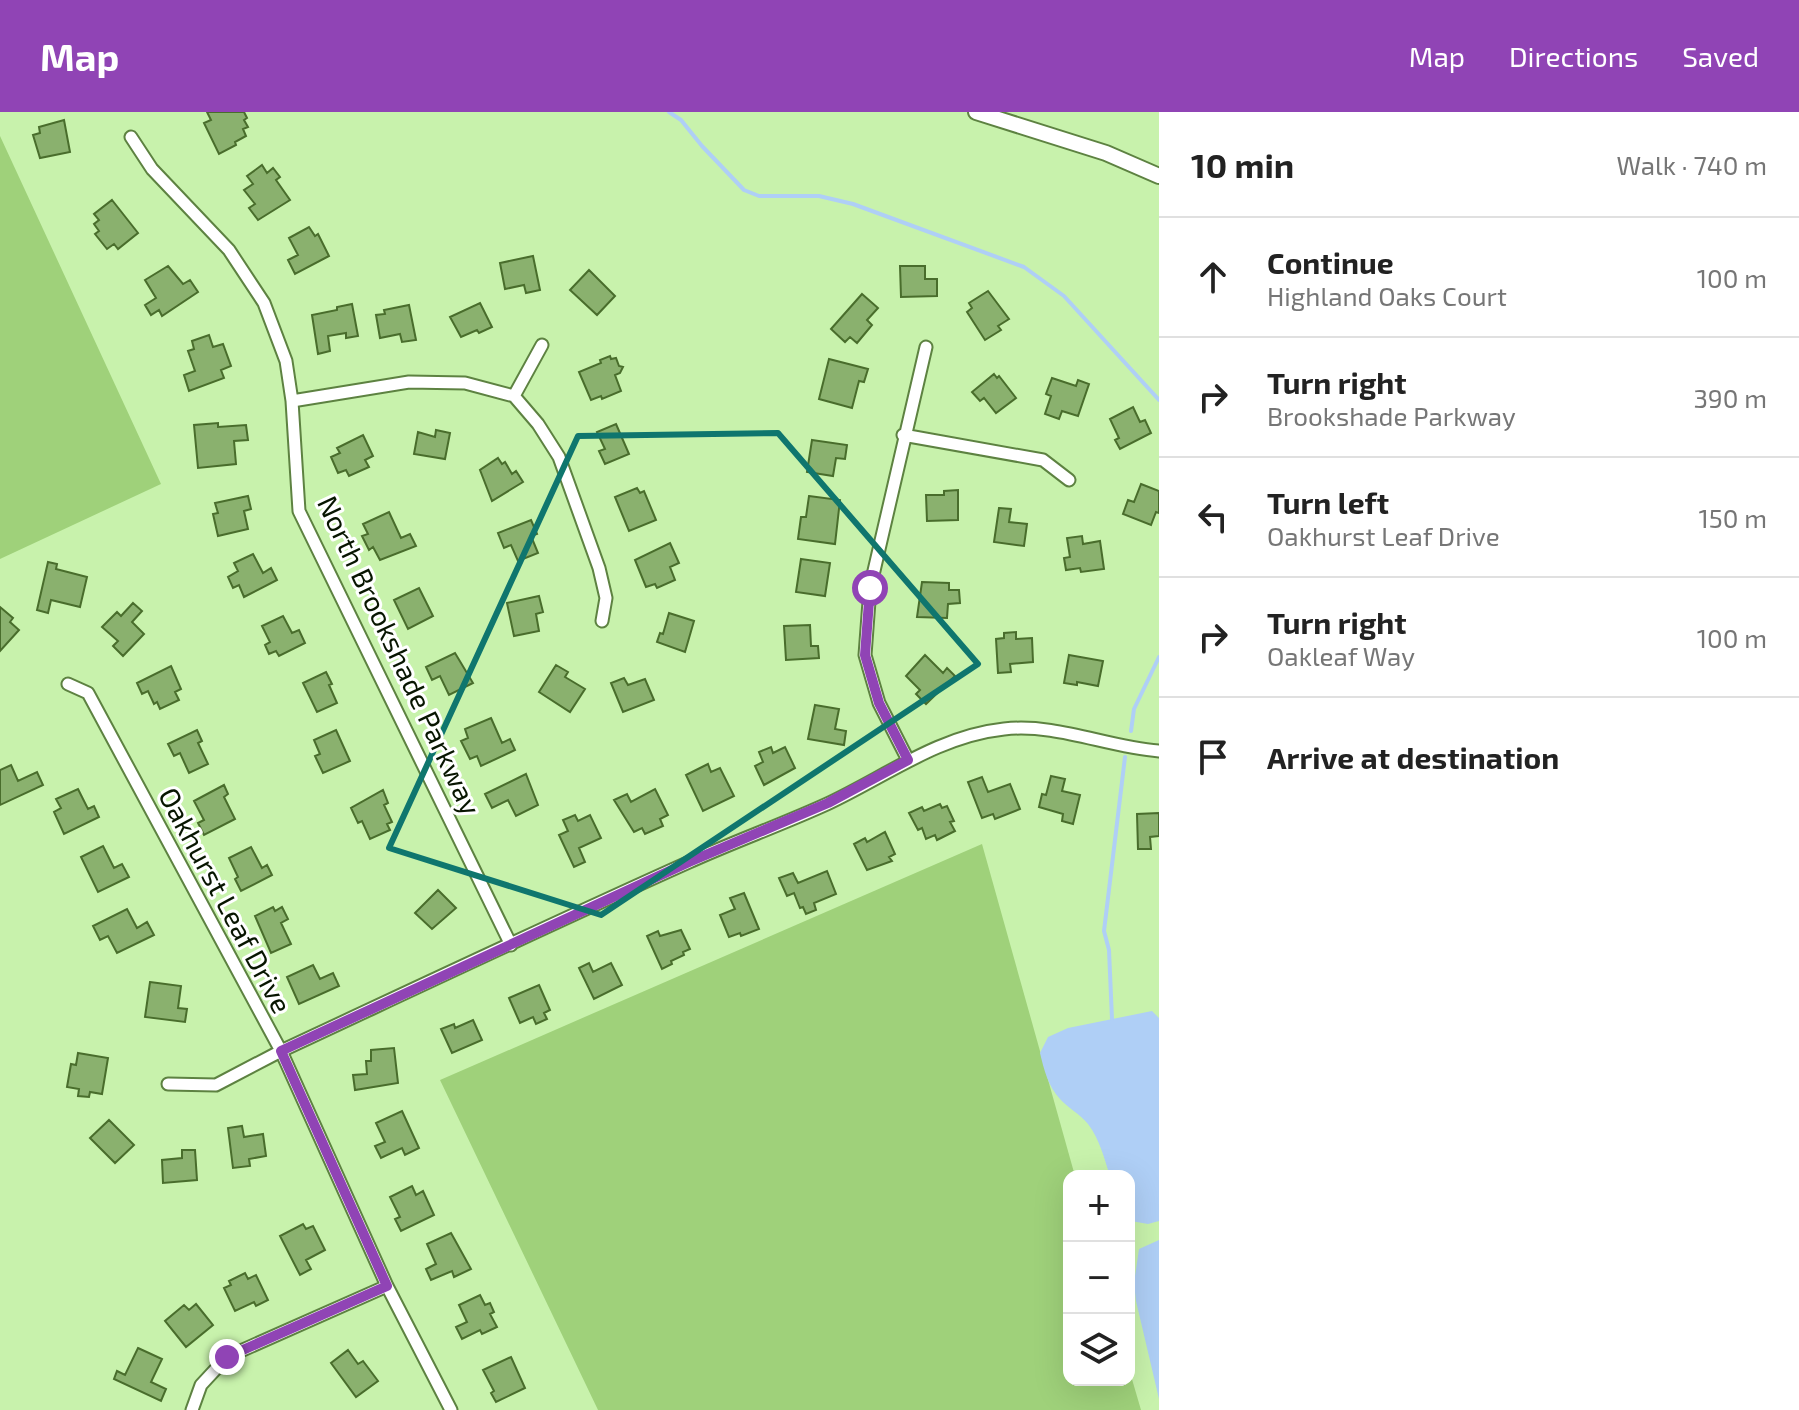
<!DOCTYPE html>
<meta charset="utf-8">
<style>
body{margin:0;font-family:"Exo 2",sans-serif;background:#f2f2f2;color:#222}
.controls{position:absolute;right:24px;bottom:24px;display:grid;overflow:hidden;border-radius:16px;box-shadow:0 8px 32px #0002}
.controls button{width:72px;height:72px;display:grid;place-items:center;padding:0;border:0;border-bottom:2px solid #e0e0e0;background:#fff;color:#222;font:40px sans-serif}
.stop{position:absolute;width:24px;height:24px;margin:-18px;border:6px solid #9044b5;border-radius:50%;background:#fff}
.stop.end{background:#9044b5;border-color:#fff;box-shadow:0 2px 8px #0008}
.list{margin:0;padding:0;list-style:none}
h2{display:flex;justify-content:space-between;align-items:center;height:104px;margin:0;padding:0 32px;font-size:34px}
h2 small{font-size:26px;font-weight:400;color:#767676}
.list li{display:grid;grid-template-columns:52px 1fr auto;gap:24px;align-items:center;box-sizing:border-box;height:120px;padding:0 32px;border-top:2px solid #e0e0e0}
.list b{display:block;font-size:30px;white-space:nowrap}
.list p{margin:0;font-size:26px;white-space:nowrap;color:#767676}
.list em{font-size:26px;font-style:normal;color:#767676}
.icon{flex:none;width:44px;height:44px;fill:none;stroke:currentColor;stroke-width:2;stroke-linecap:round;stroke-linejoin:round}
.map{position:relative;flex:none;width:1159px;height:1298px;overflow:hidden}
header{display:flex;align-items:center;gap:48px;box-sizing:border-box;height:112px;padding:0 40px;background:#9044b5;color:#fff}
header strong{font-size:38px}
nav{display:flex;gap:44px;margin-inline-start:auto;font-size:28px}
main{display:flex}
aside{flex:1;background:#fff}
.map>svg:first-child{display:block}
</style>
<header>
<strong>Map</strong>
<nav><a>Map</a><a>Directions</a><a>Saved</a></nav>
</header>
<main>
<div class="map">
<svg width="1159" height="1298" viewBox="0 0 1159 1298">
<rect width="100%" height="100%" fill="#c8f2ac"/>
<path fill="#9fd17a" d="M0,24L161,372L0,447Z
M982,732L1075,1064H1069V1268H1129V1257L1141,1298H598L440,968Z"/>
<path fill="#afcff6" d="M1152,899L1159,906V1109L1148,1112L1131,1109L1129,1064H1110C1104,1046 1100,1028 1088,1012C1080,1002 1068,996 1060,987C1048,974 1044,958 1040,941L1048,925L1068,916Z
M1159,1128V1287L1136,1189L1134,1171L1139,1137Z"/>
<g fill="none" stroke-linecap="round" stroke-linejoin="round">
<path stroke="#afcff6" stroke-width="4" d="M669,0L681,8L702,34L744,78L759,84H819L853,92L1024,155L1064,184L1159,288
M1131,619L1134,597L1159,545
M1112,907L1109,838L1104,819L1125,645"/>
</g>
<path fill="#8ab16e" stroke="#496d2c" stroke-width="2" d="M207,0H244L247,6L244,8L248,15L243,17L246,24L235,30L236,33L219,42L204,11L211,8Z
M64,8L70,40L40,46L33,23L40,21L39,15Z
M262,53L267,61L273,56L280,65L276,68L290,88L258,108L249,96L255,92L244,78L253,72L247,64Z
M112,88L138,121L118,137L114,132L107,137L95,122L99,119L94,112L99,108L94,102Z
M309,115L315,124L318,122L329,144L295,162L288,148L298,143L289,126Z
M533,144L540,178L526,181L524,173L505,177L500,151Z
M168,154L183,172L190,168L198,180L162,204L159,198L151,203L145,193L156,186L145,168Z
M900,154H925V167H937V184L901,185Z
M589,158L615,184L597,203L570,178Z
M988,179L1009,207L998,214L1001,218L985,228L967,200L972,196L969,191Z
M862,182L878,196L867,208L872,213L857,231L850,225L845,230L831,217Z
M480,191L492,215L479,221L477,218L461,225L450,205Z
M352,192L358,224L346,226V221L328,224L330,239L318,242L312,203L337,198V195Z
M409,193L416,228L402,230L400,222L380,226L376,203L385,202L384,198Z
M209,223L213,235L223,232L231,254L221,258L224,266L189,279L184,263L195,259L188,239L194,237L192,229Z
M610,244L611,247L616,246L619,254L623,255L620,261L615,263L621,279L602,287L601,284L591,288L579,260L601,251L600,248Z
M829,247L868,257L864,270L859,269L852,296L819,287Z
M994,262L997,266L999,264L1016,286L996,301L984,286L980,289L972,280Z
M1052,266L1076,274L1078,268L1089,272L1078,304L1062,299L1059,307L1045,302L1051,284L1046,282Z
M1133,295L1140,310L1145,308L1151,321L1120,337L1115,328L1119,326L1110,307Z
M218,311V315L246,313L248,328L234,329L236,352L198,356L194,313Z
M616,312L629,342L605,352L599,339L605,337L597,320Z
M436,318L450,321L445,347L414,342L418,320L435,325Z
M363,323L373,344L365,348L369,355L349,364L346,358L338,361L331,345L340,341L337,336Z
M812,328L847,333L845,347L836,346L833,364L807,360Z
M498,346L502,352L505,350L512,362L516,359L523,370L492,389L480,358Z
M1141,372L1159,379V401L1156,400L1151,413L1123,402L1128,388L1134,390Z
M637,376L640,381L644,379L656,408L629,419L615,385Z
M958,378V408L927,409L926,383H944V379Z
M248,384L251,397L244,399L248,417L218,424L213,402L218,401L215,391Z
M809,384L840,388L835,432L798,427L801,405H806Z
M999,396L1011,397L1009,410L1027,412L1024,434L994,430Z
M389,400L401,426L410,422L416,434L380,448L373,435L369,438L362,424L368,422L363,412Z
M531,408L537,422L531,424L538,441L518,449L511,433L504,436L498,421Z
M1082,424L1083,432L1100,429L1104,457L1081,460L1080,456L1066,458L1064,446L1070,445L1067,426Z
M670,431L679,451L670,455L675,468L657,476L655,472L646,475L635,448Z
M253,442L263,461L271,456L277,468L244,485L239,473L233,476L228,465L238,459L234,451Z
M801,447L830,451L825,484L796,480Z
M48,450L57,452L56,457L87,465L80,495L51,488L48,501L37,498Z
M922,470L949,471V478H959L960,491L948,492L947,506L917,505Z
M419,476L433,504L408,517L394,488Z
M539,484L543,500L536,502L539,519L514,524L507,491Z
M133,491L142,499L132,510L144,522L123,544L113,534L118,529L102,515L117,500L121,504Z
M0,495L13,506L10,510L19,518L0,539Z
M669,501L694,509L685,540L657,530L660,521L663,522Z
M283,504L292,521L299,518L305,531L279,544L276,539L269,542L265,533L270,530L262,514Z
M810,513L811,534H818L819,546L786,548L784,514Z
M1016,520V527L1032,526L1033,550L1010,552L1011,560L998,561L996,527L1004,526V521Z
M455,541L473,571L449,583L440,564L432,568L426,555Z
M925,543L943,561L947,556L955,564L926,592L916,582L920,578L906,564Z
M1069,543L1103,549L1098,574L1077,570V573L1064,571Z
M556,553L568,560L565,565L585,577L570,600L539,580Z
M171,554L181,577L175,580L179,588L160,597L157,590L154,592L148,579L142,582L137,571Z
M326,560L332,572L329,573L337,591L317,600L303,571Z
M624,566L628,573L645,567L654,588L623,600L611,571Z
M815,593L839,597L835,617L846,619L844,633L808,627Z
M491,606L502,631L510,627L515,638L481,654L477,644L470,647L461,629L468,626L465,617Z
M197,618L202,629L198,631L208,652L189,661L180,641L174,644L168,632Z
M336,618L350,649L323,661L315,644L320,642L314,628Z
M771,635L773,641L785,635L795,656L764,673L755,654L763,650L759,640Z
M708,652L711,660L720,656L734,684L703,699L686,663Z
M11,653L18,669L37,660L43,673L0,693V658Z
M526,662L538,693L516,704L508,688L492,696L485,682Z
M1051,664L1065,667L1062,679L1080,683L1073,712L1062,709L1063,702L1039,695L1042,682L1046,683Z
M982,665L988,680L1010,672L1020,697L995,707L993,702L982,706L968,670Z
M224,673L228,682L224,685L235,707L204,723L198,711L204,708L194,689Z
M78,677L88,697L94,694L99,705L64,722L54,700L61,696L56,687Z
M655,677L668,703L660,707L663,714L645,722L642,716L634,720L614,688L627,682L631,690Z
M383,678L388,691L384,693L392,710L387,712L390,718L370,727L362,709L358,711L351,696Z
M940,692L942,696L947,694L954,709L950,710L955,719L937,728L935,723L926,727L922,716L918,718L909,701L922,695L924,699Z
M1159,701V724L1150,725L1151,737H1138L1137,702Z
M575,703L578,709L590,703L601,726L579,736L585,750L574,755L559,723L568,719L563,708Z
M885,720L895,742L889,745L892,749L867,758L854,732L865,726L867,730Z
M103,734L114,756L122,752L129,765L98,780L81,745Z
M251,735L262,756L267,753L272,763L241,779L235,767L238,765L229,746Z
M827,759L836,782L814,791L816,798L806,802L803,795L800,796L794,781L787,784L779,766L793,761L798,771Z
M438,778L456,796L432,817L415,801Z
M744,781L759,817L741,824L740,821L729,825L720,803L735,797L730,786Z
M273,795L275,799L282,795L288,807L281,811L291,832L271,841L255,804Z
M127,797L137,816L147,810L154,823L117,841L108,824L100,828L93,814Z
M681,818L690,837L683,840L684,843L671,849L672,852L662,857L647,824L658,819L660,824Z
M589,851L593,860L611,851L622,873L594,887L579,856Z
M313,853L320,867L333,861L339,874L299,892L287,865Z
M150,870L181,874L178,896L187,897L185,910L145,905Z
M539,873L550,898L544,901L547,907L536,912L533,905L520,911L509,886Z
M473,908L482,928L452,941L441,917L454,912L455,916Z
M394,936L398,971L355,978L353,963L367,962L366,949H371V938Z
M78,941L108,946L102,982L90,980L89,985L78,984L79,977L67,975L71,952L76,953Z
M402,999L419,1036L405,1043L402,1036L381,1046L375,1034L385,1030L376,1011Z
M109,1008L134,1033L115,1051L90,1026Z
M242,1014L244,1025L263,1022L266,1044L249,1047L250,1054L233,1056L228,1016Z
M182,1038H195L197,1068L163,1071L162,1048L182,1046Z
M412,1074L416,1083L423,1079L434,1103L401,1119L395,1107L400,1105L390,1085Z
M303,1112L306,1117L313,1114L325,1138L306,1148L311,1157L300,1163L280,1124Z
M451,1121L471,1157L454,1165L452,1159L431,1168L426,1157L436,1152L427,1132Z
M245,1161L248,1167L256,1163L268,1188L256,1194L254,1190L235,1199L224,1176L231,1173L229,1169Z
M480,1183L485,1193L490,1191L494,1200L490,1202L497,1215L482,1222L480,1218L462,1227L456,1215L467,1210L459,1193Z
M196,1192L213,1213L186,1235L165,1209L184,1193L189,1198Z
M138,1236L162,1247L151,1270L166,1277L161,1289L114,1267L117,1259L125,1263Z
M348,1238L358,1252L363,1249L378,1269L356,1285L331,1251Z
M511,1245L525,1276L496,1290L491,1281L494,1279L483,1258Z"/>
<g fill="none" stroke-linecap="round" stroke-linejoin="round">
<g stroke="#5d8241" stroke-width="15">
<path id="minor" d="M131,25L152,57L229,138L264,191L286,249L292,289L299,399L511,833
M514,284L542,233
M292,289L409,270L465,271L514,284L538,312L559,345L599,456L606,486L602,509
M903,323L1043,348L1069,368
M68,572L88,581L281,939L387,1174L451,1298
M908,648L879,591L865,543L870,476L926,235
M168,972L216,973L281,939C416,876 551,812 687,751C733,730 781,713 827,692C885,665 938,624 1004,617C1056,611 1107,635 1159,639
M192,1298L201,1273L227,1245L387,1174"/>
</g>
<g stroke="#5d8241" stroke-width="18">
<path id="tertiary" d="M976,0L1106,41L1159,64"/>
</g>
<use href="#minor" stroke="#fff" stroke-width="11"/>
<use href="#tertiary" stroke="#fff" stroke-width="14"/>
</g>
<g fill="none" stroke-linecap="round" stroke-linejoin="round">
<path stroke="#9044b5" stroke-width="10" d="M227,1245L387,1174L281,939L689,750L828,691L908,648L879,591L865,543L870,476"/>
</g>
<path fill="none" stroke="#0f766e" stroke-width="6" stroke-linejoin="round" d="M778,321L978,552L601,803L389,736L578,324Z"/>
<g text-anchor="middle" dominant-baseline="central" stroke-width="6" stroke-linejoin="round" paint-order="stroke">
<g font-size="28" fill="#071500" stroke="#fff">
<text transform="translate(400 543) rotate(65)">North Brookshade Parkway</text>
<text transform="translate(226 788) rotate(62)">Oakhurst Leaf Drive</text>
</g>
</g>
</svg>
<div class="controls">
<button>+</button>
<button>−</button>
<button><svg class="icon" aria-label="layers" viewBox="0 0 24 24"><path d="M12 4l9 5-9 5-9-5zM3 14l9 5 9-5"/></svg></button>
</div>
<div class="stop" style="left:870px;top:476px"></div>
<div class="stop end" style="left:227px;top:1245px"></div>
</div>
<aside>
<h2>10 min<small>Walk · 740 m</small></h2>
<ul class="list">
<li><svg class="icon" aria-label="ahead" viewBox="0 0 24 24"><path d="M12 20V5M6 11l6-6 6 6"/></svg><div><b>Continue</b><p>Highland Oaks Court</p></div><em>100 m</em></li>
<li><svg class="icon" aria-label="right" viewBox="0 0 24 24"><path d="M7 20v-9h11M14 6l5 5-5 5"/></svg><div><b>Turn right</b><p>Brookshade Parkway</p></div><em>390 m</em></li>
<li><svg class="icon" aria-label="left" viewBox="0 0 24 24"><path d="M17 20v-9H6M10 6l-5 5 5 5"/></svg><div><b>Turn left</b><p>Oakhurst Leaf Drive</p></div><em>150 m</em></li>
<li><svg class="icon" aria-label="right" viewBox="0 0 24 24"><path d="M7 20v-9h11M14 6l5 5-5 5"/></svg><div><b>Turn right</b><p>Oakleaf Way</p></div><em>100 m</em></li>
<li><svg class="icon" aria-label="arrive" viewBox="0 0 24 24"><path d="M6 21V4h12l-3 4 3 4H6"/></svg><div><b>Arrive at destination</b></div></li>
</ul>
</aside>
</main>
